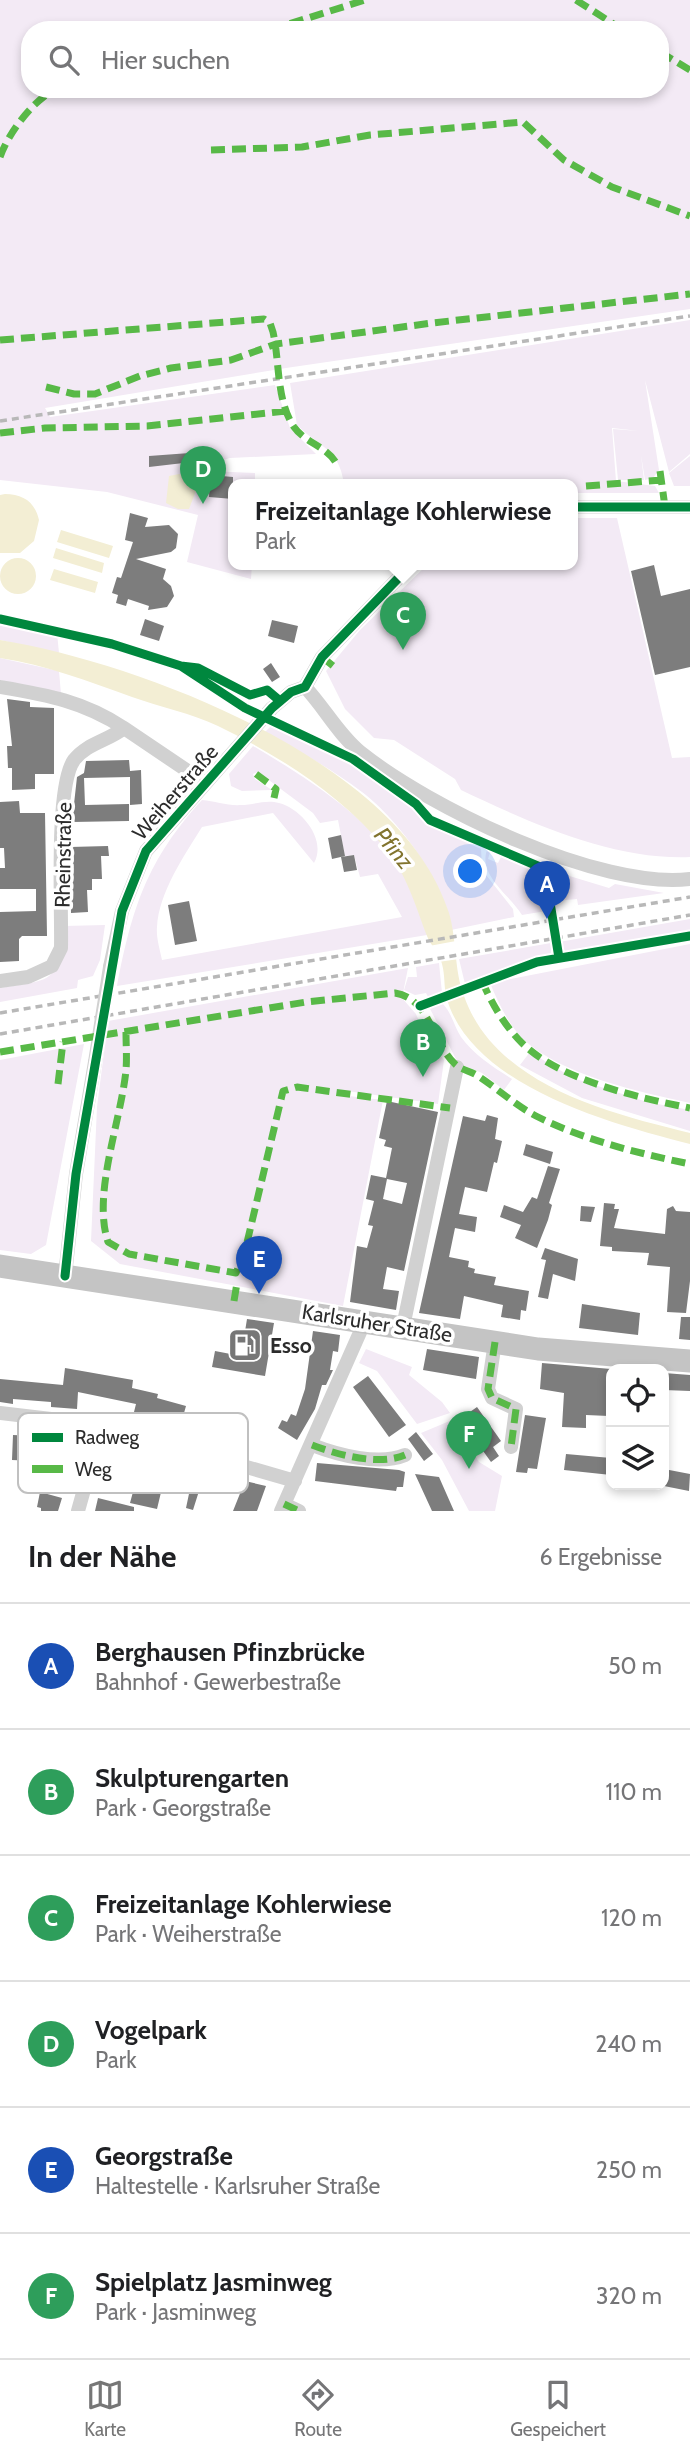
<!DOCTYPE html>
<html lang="de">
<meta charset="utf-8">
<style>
body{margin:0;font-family:Cabin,sans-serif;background:#f6f6f6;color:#202124}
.controls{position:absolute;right:21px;bottom:21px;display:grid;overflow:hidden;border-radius:14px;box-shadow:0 4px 10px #0003}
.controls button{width:63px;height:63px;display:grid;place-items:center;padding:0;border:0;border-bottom:2px solid #e0e0e0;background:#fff;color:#202124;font:35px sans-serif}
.you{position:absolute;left:471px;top:872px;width:24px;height:24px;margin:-18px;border:5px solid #fff;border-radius:50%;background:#1a73e8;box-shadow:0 0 0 10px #1a73e833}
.badge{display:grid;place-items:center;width:46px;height:46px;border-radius:50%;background:#767676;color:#fff;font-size:23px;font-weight:700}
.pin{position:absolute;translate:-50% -58px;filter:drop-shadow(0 2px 4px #0008)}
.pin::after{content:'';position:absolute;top:37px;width:24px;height:21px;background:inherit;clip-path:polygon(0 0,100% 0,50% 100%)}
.popup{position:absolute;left:228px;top:479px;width:350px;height:91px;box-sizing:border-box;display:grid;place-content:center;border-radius:14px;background:#fff;filter:drop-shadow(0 2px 5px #0005);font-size:23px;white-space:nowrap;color:#757577}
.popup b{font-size:26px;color:#202124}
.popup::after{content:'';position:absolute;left:50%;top:100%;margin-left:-14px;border:14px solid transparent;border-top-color:#fff}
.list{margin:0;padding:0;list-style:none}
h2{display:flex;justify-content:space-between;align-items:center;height:91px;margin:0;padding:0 28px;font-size:30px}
h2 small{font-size:23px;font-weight:400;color:#757577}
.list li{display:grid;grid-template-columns:46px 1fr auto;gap:21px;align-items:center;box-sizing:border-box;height:126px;padding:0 28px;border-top:2px solid #e0e0e0}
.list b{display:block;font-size:26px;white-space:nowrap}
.list p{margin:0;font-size:23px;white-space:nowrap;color:#757577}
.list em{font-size:23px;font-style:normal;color:#757577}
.icon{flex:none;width:38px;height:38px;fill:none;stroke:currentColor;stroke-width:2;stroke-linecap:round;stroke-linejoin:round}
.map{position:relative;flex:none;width:690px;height:1511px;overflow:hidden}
.search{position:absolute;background:#fff;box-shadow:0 4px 10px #0003;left:21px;right:21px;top:21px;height:77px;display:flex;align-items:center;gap:18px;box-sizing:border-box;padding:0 24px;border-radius:28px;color:#757577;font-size:26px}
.sheet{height:847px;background:#fff}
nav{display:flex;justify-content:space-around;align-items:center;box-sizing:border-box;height:98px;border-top:2px solid #e0e0e0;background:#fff;font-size:19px;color:#757577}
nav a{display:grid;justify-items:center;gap:4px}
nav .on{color:#767676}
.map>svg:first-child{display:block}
</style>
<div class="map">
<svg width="690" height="1511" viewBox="0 0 690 1511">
<rect width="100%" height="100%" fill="#fff"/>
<path fill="#f3eaf5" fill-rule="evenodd" d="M0,0H690V309L286,368L45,408L50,417L275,385L290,428L316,454L230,458L209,464L208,471L255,473V484H233V564H252L251,579L187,562L198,515L107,492L0,480ZM30,30H660V89H30Z
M690,320V454L669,472L645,380L659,470L653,478L645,480L641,455L644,480H618L613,429L639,431L612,428L616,481L655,486L659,493H573V484H344C339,448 320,448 297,425L290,383Z
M690,456V486H674L669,473Z
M573,518H617L672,758L690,757V857C611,860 531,823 461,790L455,779L394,740L374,738L345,709L326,671L360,630L428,564H573Z
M0,622L57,633L59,653L0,640Z
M0,658L59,671L61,694L0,680Z
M272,725L355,763L411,804L428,822L481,848L482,870L513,909L514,917L451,930C445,883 400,821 362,792C332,769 298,751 265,732Z
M253,746C324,788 415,845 427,935L117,986C132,908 147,860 202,800C215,801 228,806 241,805C254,805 266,799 279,803C302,809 327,840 314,863L273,813L202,827C184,856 159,892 157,927C156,938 160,950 162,960L402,917L378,874L360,877L354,855L345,856L338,820L320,823L313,813L258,772L253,774L255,779L272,790L242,791L231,786L229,774Z
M487,850L490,852L488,859L498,863L502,855L539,870L546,911L522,915C510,895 478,876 487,850Z
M553,871L609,888L615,884L664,893L578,905L577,899L556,901L553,900L550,880Z
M690,919V932L567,954L559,942Z
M105,925L100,960L93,976L78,980L77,988L0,1002V988C57,979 56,983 64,926Z
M551,943V955L465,984L459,959Z
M690,944V1103C640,1092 561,1075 523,1039C508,1024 498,1002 490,983Z
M439,963L442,993L428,997L426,993L415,995L404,990L408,977H417L416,967Z
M408,968L402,998L416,1014L426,1038L444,1060L438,1104L340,1090V1095L383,1100L343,1306L120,1264L91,1241L97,1107L108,1021Z
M438,1000C451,1008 453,1025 461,1037C474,1055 493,1067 512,1079L504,1090L482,1073L458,1063L428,1005Z
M84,1044L46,1245L31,1254L0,1250V1060Z
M530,1052L573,1078L647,1102L690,1110V1131L582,1098L520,1065Z
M366,1349L412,1367L409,1375L442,1402L450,1413L417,1424L377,1371L359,1363Z
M452,1420L479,1462L502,1476L495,1511H469L442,1460L421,1433Z"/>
<path fill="#f3eed4" d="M179,474L196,479L199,483L189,509H178L166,503L169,476Z
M5,494C23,494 35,502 39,520L34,541L20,553H0V495Z
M61,530L113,546L109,558L57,542Z
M56,548L104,563L102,573L53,558Z
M0 576a18 18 0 1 1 36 0a18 18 0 1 1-36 0Z
M54,569L98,582L95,593L50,580Z
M0,640C134,662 352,746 426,865C435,878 444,898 449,913C457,940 454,970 464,996C495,1085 608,1113 690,1133V1144C611,1124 470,1086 446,996C444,986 445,975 442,964C440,954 431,946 427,936C415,905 407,874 384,847C341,795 278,755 218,726C191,713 160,707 132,697C88,681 46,665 0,658Z"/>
<path fill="#fff" d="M456,941L459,959L438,962L429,946Z"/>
<path fill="#7d7d7d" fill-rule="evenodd" d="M217,451L218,459L149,467V456Z
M210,475L233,477V499L209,497Z
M130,513L148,518L145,527L169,525L178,534L176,548L171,552L136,559L166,569L163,579L171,586L174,596L167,607L148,610L149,606L128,599L126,606L116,603L118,595L112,593L117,577L121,578L133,542L125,540Z
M654,565L661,596L690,589V667L655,675L631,571Z
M145,619L164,626L159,641L140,635Z
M272,620L298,626L294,643L268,636Z
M271,663L280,677L272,682L263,669Z
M7,699L30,702V707L54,708V774H35V789L12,790V768H8L7,746H12Z
M129,760L130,771L141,770L142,804L130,805V777L84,778L85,805L129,804V821L72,822L77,777L84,773L86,761Z
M19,801L20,813H45L47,936H22L19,939V961L0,962V912L36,911V889H0V868H5L4,848H0V802Z
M341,835L345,856L332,859L328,838Z
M108,846L109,856H101L102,879H92V890H87L88,912L71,913L70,847Z
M354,855L357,870L344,872L341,857Z
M189,901L197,941L175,945L168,905Z
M387,1101L438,1112L404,1271L387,1267L383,1289L399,1291L396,1310L350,1302L357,1246L367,1248L373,1226L368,1225L374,1201L366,1199L371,1175L386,1178L392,1148L384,1146L386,1140L379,1138ZM387,1179L407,1183L402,1204L383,1199Z
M487,1115L498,1118L495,1139L502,1141L497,1163L494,1162L487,1192L465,1187L459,1214L477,1217L475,1232L455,1228L449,1257L469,1261L468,1267L475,1269L474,1273L496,1277L494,1285L529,1291L526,1311L521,1310L520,1320L501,1317L503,1305L464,1296L460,1319L419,1313L463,1116L485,1121Z
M526,1144L553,1152L550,1164L523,1155Z
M548,1166L560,1169L549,1203L552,1205L548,1220L537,1248L515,1238L521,1225L500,1217L504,1205L523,1212L532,1197L537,1199Z
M604,1203L615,1204L614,1209H619L614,1228L665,1234L667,1209L673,1206L676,1211L690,1212V1281L686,1313L667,1312L670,1267L647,1265L649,1253L612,1251V1247L600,1246Z
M581,1206L595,1207L591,1222L580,1221Z
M545,1248L578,1259L575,1281L553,1274L548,1299L538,1297L546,1260L541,1259Z
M582,1304L640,1313L638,1335L579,1328Z
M681,1317H690V1340L679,1339Z
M247,1319L274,1323L265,1376L212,1367L215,1351L241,1356Z
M313,1331L340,1335L338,1352L333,1351L330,1370H333L326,1385H322L315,1409L297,1440L278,1428L282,1420L287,1422L291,1414L296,1416L305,1389Z
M427,1349L479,1357L476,1379L423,1370Z
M542,1363L611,1369L609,1416L586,1415V1428L562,1427L564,1393L540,1389Z
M65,1368L133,1380L132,1388L158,1394L157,1398L186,1406L184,1413L220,1424L215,1442L160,1427L162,1418L134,1412L136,1404L78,1392L77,1409L51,1407V1402L13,1399V1404L0,1402V1379L63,1385Z
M664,1373L690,1375V1391L664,1390Z
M368,1376L406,1425L389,1437L353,1387Z
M477,1407L501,1441L493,1447L499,1456L491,1462L460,1419Z
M525,1415L546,1418L537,1469L528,1468L527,1473L516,1472Z
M416,1432L433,1454L424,1461L408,1439Z
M13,1435L36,1436L34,1461L12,1460Z
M113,1441L138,1447L132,1474L106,1466Z
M55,1442L74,1443L72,1469L53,1467Z
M566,1454L611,1458V1475L564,1470Z
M189,1462L213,1468L207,1494L199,1491L193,1510L186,1508L190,1489L182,1487Z
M317,1463L399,1470L405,1472L403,1487H397L396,1491L315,1481Z
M664,1469L690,1474L689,1491L664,1486Z
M415,1474L439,1477L454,1511H432Z
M137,1477L163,1484L157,1509L130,1503Z
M245,1481L266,1486L257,1511H233Z
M40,1492L62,1498L58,1511H41V1508L37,1507Z
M98,1498L134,1507V1511H95Z"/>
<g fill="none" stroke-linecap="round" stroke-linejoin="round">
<path stroke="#d1d1d1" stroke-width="14" d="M573,507H690
M0,687C47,695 83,701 124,728
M305,687C324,707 338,734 360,752C430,808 600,890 690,879
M110,967L122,911L146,851L272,708L291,692L305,687L322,657L412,564
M0,981L28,977L52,966L61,948C62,911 55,786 74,760C87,743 108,741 124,728L204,782
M65,1276L76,1174L95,1062
M403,1327L457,1067
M495,1342L488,1389L492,1398L516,1409L511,1447
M0,1413L102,1425L295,1481
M312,1445C338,1455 379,1466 405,1455
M284,1504L299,1511
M78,1511L102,1425
M281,1511L365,1321"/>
<path stroke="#c4c4c4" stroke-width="23" d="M0,1266L538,1349L690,1361"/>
<path stroke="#b8b8b8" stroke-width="3.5" stroke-dasharray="7 5" stroke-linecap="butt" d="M0,421L690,316
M0,1013L690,897
M0,1034L690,915"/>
<path stroke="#d1d1d1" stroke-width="14" d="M95,1062L110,967"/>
<path stroke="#58b947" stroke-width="7" stroke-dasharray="14 7" stroke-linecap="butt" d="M576,0L623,30
M270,30L365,0
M660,52L690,70
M211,150L302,147L370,135L523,122L564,160L612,187L690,216
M0,157C9,132 32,102 55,89
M0,340L264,319L270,323L273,332C280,363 276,400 294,427C306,444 330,447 338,467
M46,387L74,394H95L140,376L171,368L231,360L276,344L432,323L690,294
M0,433L45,428L147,426L287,411
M660,471L665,507
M586,486L662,480
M322,657L338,670
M256,774L276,789L274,798
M482,981C492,1004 504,1025 522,1043C559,1080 640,1098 690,1108
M126,1032C126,1045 127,1058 126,1070C121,1121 92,1194 108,1242L129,1254L236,1273L245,1251L283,1091L297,1087L450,1108
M0,1052L306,1002L395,993C430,999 432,1042 455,1064C461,1070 471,1071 478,1076C498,1089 515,1105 536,1116C584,1140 637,1153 690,1164
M58,1084L63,1042
M234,1301L237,1283
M495,1342L488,1389L492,1398L516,1409L511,1447
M312,1445C338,1455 379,1466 405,1455
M284,1504L299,1511"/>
<g stroke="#fff" stroke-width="13">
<path id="cycleway" d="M573,507H690
M0,619L112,644L181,666L198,668L250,695L267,690L280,701
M181,666L245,708L353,759L416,804L430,820L540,867L545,872L559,958
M420,1006L537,962L690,936
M65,1276L76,1174L122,911L146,851L272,708L291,692L305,687L322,657L412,564"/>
</g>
<use href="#cycleway" stroke="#00873e" stroke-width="9"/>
</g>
<defs>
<g id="fuel-square" transform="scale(1.75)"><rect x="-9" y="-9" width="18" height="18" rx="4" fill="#767676" stroke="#fff"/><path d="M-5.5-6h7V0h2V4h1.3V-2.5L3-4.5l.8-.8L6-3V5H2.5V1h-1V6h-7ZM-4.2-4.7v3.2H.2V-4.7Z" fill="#fff"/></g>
</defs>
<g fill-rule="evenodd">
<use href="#fuel-square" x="245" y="1345"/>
</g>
<g text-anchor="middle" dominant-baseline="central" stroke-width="7" stroke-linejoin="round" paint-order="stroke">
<g font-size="21" fill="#2c2c2c" stroke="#fff">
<text transform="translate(175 792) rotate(-49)">Weiherstraße</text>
<text transform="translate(63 855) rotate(-89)">Rheinstraße</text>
<text transform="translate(377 1323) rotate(9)">Karlsruher Straße</text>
</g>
<g font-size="21" font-weight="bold" fill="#2c2c2c" stroke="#fff" text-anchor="start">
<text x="270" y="1345">Esso</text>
</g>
<g font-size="23" font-style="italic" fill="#82742e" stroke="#fff">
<text transform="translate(394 848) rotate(50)">Pfinz</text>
</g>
</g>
<rect x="18" y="1413" width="230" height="80" rx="10" fill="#fff" stroke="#c0c0c0" stroke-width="2"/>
<rect x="32" y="1433" width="31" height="9" fill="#00873e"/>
<rect x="32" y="1465" width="31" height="8" fill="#58b947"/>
<g font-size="19" fill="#2c2c2c">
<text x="75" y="1444">Radweg</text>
<text x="75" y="1476">Weg</text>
</g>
</svg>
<div class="controls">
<button><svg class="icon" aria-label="locate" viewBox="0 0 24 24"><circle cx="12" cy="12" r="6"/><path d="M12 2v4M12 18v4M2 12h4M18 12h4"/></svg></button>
<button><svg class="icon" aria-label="layers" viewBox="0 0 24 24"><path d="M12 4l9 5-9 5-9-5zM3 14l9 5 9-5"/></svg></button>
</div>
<div class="you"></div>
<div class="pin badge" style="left:547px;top:919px;background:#1a4fb4">A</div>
<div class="pin badge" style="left:423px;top:1077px;background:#2e9e5b">B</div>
<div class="pin badge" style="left:403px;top:650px;background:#2e9e5b">C</div>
<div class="popup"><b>Freizeitanlage Kohlerwiese</b>Park</div>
<div class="pin badge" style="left:203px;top:504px;background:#2e9e5b">D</div>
<div class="pin badge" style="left:259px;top:1294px;background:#1a4fb4">E</div>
<div class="pin badge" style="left:469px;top:1469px;background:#2e9e5b">F</div>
<div class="search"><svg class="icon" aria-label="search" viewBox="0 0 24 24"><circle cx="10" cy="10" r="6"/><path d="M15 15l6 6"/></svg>Hier suchen</div>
</div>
<section class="sheet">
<h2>In der Nähe<small>6 Ergebnisse</small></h2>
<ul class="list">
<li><span class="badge" style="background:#1a4fb4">A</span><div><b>Berghausen Pfinzbrücke</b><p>Bahnhof · Gewerbestraße</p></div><em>50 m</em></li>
<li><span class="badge" style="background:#2e9e5b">B</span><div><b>Skulpturengarten</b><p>Park · Georgstraße</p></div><em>110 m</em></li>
<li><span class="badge" style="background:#2e9e5b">C</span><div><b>Freizeitanlage Kohlerwiese</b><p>Park · Weiherstraße</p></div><em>120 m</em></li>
<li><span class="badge" style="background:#2e9e5b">D</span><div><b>Vogelpark</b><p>Park</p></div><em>240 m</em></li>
<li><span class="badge" style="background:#1a4fb4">E</span><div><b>Georgstraße</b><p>Haltestelle · Karlsruher Straße</p></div><em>250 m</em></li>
<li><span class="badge" style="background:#2e9e5b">F</span><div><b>Spielplatz Jasminweg</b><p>Park · Jasminweg</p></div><em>320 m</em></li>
</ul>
</section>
<nav>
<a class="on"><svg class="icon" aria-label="map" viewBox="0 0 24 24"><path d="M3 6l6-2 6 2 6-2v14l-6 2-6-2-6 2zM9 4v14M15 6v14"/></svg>Karte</a>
<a><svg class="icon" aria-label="directions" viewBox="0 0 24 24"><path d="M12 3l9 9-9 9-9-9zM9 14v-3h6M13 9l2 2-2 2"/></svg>Route</a>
<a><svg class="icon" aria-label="saved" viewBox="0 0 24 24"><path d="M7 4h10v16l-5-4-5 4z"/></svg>Gespeichert</a>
</nav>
